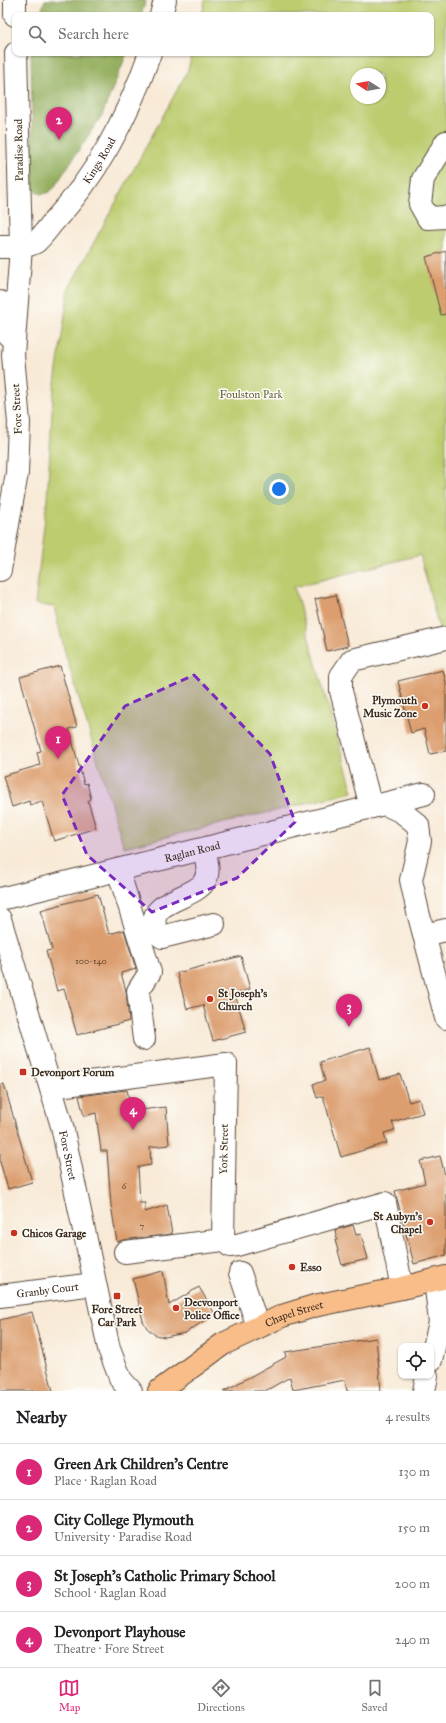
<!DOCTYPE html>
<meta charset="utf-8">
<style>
body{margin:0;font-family:"IM FELL Great Primer",serif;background:#f6f6f6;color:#202124}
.controls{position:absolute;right:12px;bottom:12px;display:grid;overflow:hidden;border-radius:8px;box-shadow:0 1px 3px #0004}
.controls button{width:36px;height:36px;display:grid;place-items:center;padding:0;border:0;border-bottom:1px solid #e0e0e0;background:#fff;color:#202124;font:20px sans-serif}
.compass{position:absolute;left:350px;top:68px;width:36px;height:36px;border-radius:50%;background:#fff;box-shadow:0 1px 3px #0004;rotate:281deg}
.you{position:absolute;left:279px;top:489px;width:14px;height:14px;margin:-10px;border:3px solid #fff;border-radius:50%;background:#1a73e8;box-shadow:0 0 0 6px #1a73e833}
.badge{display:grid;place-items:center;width:26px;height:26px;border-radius:50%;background:#db2777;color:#fff;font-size:13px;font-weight:700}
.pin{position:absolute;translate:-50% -33px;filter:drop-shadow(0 1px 2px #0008)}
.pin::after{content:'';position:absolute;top:21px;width:14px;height:12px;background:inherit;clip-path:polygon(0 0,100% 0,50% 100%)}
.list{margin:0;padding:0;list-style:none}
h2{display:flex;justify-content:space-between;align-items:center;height:52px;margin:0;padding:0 16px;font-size:17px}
h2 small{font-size:13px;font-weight:400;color:#757577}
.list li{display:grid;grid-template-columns:26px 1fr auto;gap:12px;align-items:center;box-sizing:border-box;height:56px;padding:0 16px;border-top:1px solid #e0e0e0}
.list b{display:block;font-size:15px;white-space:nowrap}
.list p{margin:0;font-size:13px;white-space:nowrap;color:#757577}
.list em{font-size:13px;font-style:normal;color:#757577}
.icon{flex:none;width:22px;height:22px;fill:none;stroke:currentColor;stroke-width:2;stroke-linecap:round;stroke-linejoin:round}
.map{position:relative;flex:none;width:446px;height:1391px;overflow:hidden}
.search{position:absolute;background:#fff;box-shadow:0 1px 3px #0004;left:12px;right:12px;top:12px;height:44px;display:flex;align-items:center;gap:10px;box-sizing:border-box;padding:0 14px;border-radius:8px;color:#757577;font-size:15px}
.sheet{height:276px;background:#fff}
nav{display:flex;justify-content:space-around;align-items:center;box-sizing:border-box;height:56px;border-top:1px solid #e0e0e0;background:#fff;font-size:11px;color:#757577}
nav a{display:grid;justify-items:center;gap:2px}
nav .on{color:#db2777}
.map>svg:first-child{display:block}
</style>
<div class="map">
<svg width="446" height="1391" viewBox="0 0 446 1391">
<rect width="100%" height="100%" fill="#fdfcf7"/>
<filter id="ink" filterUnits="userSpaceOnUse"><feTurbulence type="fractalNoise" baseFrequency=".025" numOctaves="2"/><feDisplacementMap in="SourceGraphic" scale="8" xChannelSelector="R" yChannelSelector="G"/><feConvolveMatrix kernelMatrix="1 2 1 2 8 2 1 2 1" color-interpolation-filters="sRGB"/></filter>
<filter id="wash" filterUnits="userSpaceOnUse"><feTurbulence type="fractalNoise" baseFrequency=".012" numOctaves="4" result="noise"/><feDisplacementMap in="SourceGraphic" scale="16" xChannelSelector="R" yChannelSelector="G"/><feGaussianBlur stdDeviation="0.9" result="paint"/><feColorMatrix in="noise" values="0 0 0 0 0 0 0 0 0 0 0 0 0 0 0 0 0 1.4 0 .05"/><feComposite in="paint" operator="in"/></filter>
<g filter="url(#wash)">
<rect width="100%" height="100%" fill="#f8ead7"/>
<path fill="#bccc6e" stroke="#7c7b46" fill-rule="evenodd" d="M205,0H446V656L420,555L294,587L353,792L124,847L65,652L54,607L35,604L47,500L53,396L69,288L188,70L192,53H431V15H202ZM356,74H380V98H356Z"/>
<path fill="#95b061" stroke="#686d40" d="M45,0H146L141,15H40Z
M31,53H127L102,115L53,189C46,195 38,197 33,187Z"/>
<g id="blocks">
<path fill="#dc9e6e" d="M446,251V314L441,315L426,257Z
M336,595L348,646L327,651L315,599Z
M60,666L77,727L69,729L84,784L87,783L91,799L88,801L96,828L54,841L42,801L30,805L29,801L12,807L3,776L40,765L37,752L41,751L20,677Z
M443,670L446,683V751L430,754L424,729L411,733L398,681Z
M98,894L109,934L124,930L136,969L121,973L126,991L129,1021L77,1035L64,989L57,991L46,951L52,950L41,910Z
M241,956L250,989L235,994L246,1032L213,1041L203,1005L187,1009L177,973Z
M370,1047L379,1080L400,1074L409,1102L419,1099L423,1113L392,1122L395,1130L384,1133L387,1143L341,1157L323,1096L317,1098L313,1084L325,1081L320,1062Z
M4,1084L32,1182L8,1189L0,1162V1085Z
M127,1090L132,1111L166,1107L169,1145L150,1147L151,1165L138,1167L140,1203H145V1212L167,1205L172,1234L123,1240L117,1242L111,1205L107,1151H101L96,1113L84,1116L79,1096Z
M440,1156L446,1179V1255L414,1264L395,1191L425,1183L420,1161Z
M353,1225L356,1235L361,1234L368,1259L342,1265L335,1240H337L335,1230Z
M163,1271L169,1305L199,1287L215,1314L185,1333L165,1337L155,1335L147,1328L143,1321L133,1279Z
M32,1312L53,1391H0V1320Z
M376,1338L381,1391H347L345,1380L293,1390L290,1377L265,1391H224L286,1357L285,1352Z"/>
</g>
</g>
<g filter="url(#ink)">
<use href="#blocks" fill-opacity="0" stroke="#57473a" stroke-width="1"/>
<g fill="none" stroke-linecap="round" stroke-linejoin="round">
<g stroke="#57473a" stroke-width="24">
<g id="minor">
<path d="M15,0V15"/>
<path d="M161,15L165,0"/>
<path d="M446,142L423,179L420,204L428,218L446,217"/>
<path id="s1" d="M0,247C11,247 26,248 36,242C42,237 48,228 54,221C97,175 129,113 150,53"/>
<path d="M0,302L8,335"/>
<path d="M0,570L17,473L19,423L13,355L21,247L16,53"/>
<path d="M385,804L402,812L418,825L420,841L411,880L418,912L446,1018"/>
<path d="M371,807L341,691V676L352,660L446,638"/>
<path d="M204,849C206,859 211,872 204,882C194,898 149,901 155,925C156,931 157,934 162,937L214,924"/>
<path d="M118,870L150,972L138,991L144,1039"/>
<path id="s2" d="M0,899L424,794"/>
<path id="s3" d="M0,919L62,1126L109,1349L121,1380L131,1391"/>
<path d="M424,935L446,930"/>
<path d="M51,1087L226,1064L223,1240L230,1246L237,1245L385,1203L402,1288"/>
<path d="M125,1252L223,1240"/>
<path d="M240,1273L258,1327"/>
<path id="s4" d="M0,1296L94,1284"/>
<path d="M431,1360L440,1322L435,1280"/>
<path d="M424,1391L427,1376"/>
</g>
</g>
<g stroke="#57473a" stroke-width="24">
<g id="major">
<path id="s5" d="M159,1391L223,1344L282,1316L314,1306L402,1288L446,1277"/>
</g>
</g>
<use href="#minor" stroke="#fff" stroke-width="22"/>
<use href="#major" stroke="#f8bd89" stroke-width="22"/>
</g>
</g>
<path fill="#7b2cbf" fill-opacity="0.2" stroke="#7b2cbf" stroke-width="3" stroke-dasharray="8 5" stroke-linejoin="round" d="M194,675L270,754L295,822L237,878L152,912L87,855L62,795L125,706Z"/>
<g fill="#c8321e" stroke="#fdfcf7" stroke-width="1.5">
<circle cx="425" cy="706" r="4"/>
<circle cx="210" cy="999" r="4"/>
<rect x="19" y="1068" width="8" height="8" rx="2"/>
<circle cx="430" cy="1222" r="4"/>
<circle cx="14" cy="1233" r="4"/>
<circle cx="292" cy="1267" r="4"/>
<rect x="113" y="1292" width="8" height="8" rx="2"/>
<circle cx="176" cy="1308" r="4"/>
</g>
<g text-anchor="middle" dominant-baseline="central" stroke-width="3" stroke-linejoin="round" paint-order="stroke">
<g font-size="9" fill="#634732">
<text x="91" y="960">100-140</text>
<text x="124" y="1185">6</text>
<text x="142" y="1225">7</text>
</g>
<g font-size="11" fill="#3b2a1e" stroke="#fdfcf7">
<text transform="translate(19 150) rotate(-91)">Paradise Road</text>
<text stroke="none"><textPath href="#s1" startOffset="140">Kings Road</textPath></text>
<text transform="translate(17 409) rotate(-93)">Fore Street</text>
<text stroke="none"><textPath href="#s2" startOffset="198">Raglan Road</textPath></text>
<text transform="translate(224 1149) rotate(-89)">York Street</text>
<text stroke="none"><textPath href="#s3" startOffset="246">Fore Street</textPath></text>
<text stroke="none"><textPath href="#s4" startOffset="48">Granby Court</textPath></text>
<text stroke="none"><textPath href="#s5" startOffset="157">Chapel Street</textPath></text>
</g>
<g font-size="11" fill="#625b36" stroke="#fdfcf7">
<text x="251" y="394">Foulston Park</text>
</g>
<g font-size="11" font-weight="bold" fill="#3b2a1e" stroke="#fdfcf7" text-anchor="start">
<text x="417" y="700" text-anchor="end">Plymouth<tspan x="417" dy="13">Music Zone</tspan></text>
<text x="218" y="993">St Joseph's<tspan x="218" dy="13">Church</tspan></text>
<text x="31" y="1072">Devonport Forum</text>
<text x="422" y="1216" text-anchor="end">St Aubyn's<tspan x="422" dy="13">Chapel</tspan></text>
<text x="22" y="1233">Chicos Garage</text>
<text x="300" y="1267">Esso</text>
<text x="184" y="1302">Decvonport<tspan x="184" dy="13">Police Office</tspan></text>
<text x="117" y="1309" text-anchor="middle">Fore Street<tspan x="117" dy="13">Car Park</tspan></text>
</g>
</g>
</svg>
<div class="controls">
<button><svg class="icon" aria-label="locate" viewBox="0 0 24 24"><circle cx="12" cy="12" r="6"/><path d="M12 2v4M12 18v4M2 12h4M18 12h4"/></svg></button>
</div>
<svg class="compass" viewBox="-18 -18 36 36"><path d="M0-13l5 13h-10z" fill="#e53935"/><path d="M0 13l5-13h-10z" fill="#757577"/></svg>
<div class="you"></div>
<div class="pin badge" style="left:58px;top:759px">1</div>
<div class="pin badge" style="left:59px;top:140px">2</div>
<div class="pin badge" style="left:349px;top:1027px">3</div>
<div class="pin badge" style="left:133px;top:1130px">4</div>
<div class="search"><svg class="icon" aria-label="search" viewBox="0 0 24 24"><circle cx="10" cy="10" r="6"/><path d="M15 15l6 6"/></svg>Search here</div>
</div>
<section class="sheet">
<h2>Nearby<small>4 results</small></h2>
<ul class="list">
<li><span class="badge">1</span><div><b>Green Ark Children's Centre</b><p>Place · Raglan Road</p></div><em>130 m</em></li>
<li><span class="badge">2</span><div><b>City College Plymouth</b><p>University · Paradise Road</p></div><em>150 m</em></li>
<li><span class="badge">3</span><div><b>St Joseph's Catholic Primary School</b><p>School · Raglan Road</p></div><em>200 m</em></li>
<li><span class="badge">4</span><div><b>Devonport Playhouse</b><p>Theatre · Fore Street</p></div><em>240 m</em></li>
</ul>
</section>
<nav>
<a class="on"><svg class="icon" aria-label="map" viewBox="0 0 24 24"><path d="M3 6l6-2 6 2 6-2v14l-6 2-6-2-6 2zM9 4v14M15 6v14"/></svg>Map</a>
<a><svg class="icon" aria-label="directions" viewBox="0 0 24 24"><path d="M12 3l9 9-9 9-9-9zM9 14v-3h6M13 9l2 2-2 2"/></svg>Directions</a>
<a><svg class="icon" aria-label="saved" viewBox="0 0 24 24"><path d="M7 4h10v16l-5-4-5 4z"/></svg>Saved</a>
</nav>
